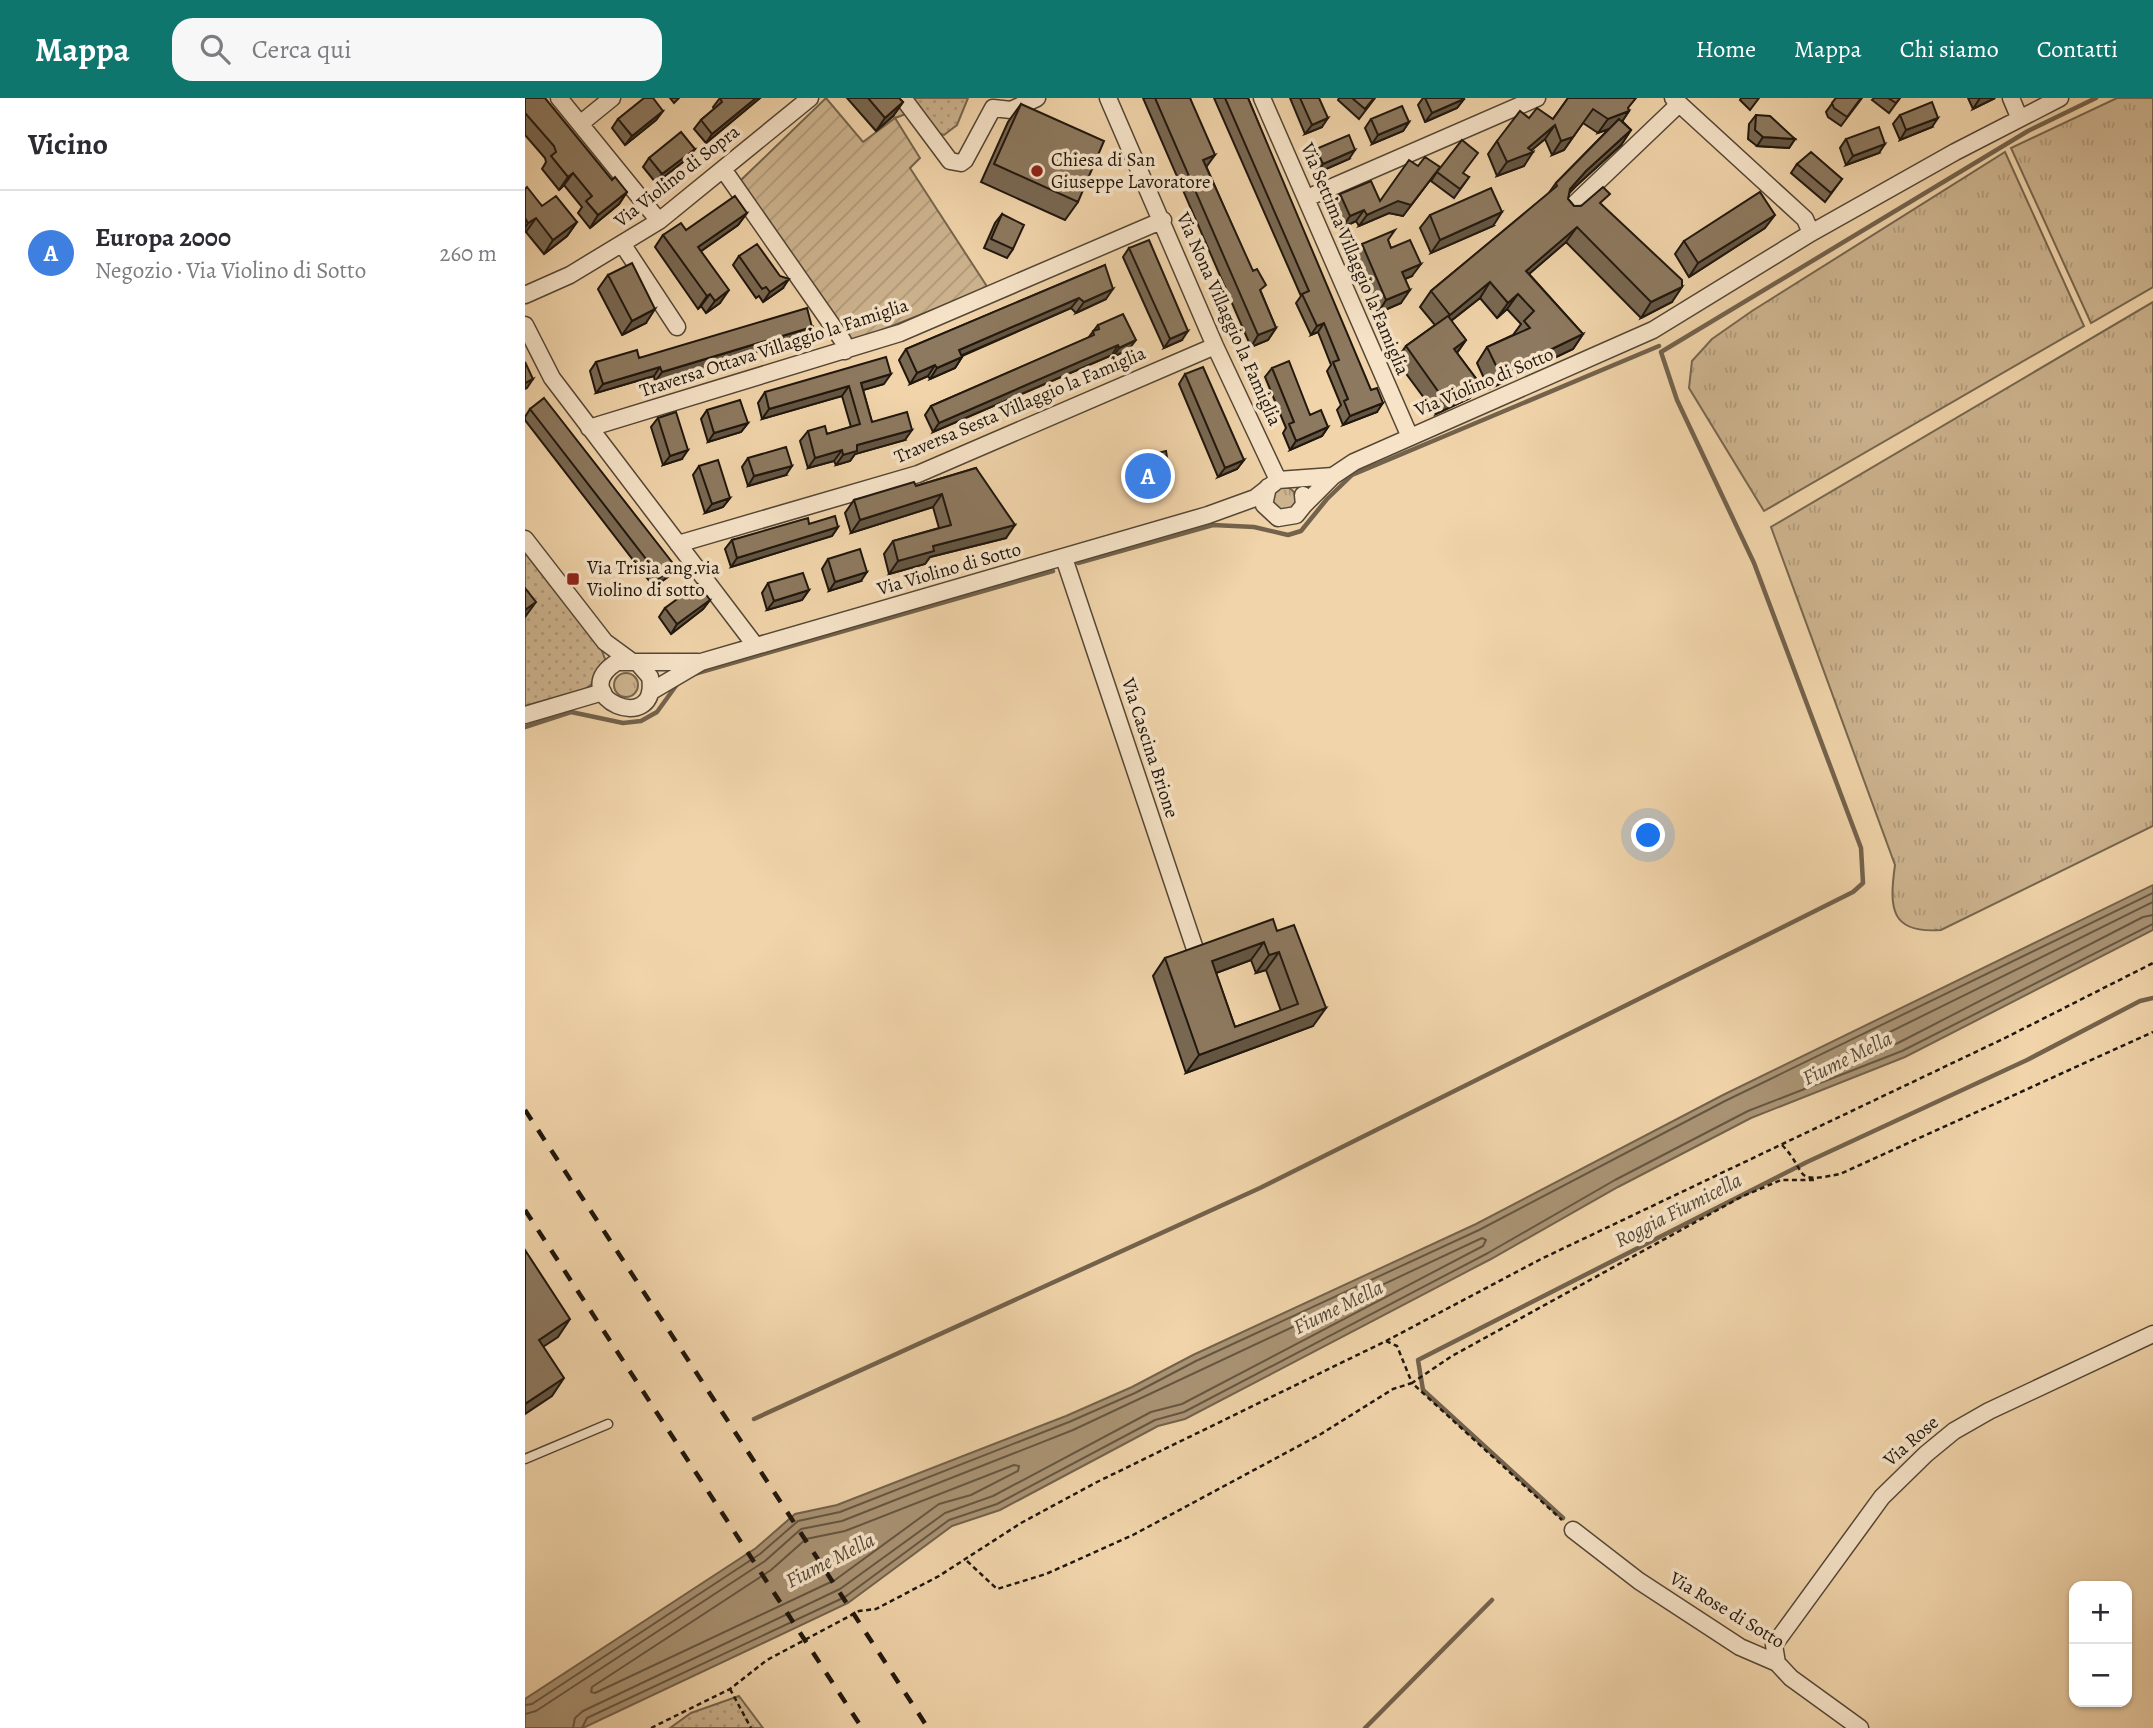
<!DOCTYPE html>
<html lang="it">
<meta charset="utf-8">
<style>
body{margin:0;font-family:Alegreya,serif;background:#f7f7f7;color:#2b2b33}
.controls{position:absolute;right:21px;bottom:21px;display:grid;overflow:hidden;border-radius:14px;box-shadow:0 2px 5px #0004}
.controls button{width:63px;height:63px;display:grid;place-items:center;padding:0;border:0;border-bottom:2px solid #e1e1e2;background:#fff;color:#2b2b33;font:35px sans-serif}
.you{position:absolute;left:1124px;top:738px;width:24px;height:24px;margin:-18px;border:5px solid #fff;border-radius:50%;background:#1a73e8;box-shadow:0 0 0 10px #1a73e833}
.badge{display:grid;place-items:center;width:46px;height:46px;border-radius:50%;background:#0f766e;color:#fff;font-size:23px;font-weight:700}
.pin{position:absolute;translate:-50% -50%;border:4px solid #fff;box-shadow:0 2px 7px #0006}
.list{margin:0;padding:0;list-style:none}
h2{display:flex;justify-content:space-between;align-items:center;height:91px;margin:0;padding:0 28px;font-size:30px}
h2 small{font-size:23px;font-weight:400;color:#7c7c81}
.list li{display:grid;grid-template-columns:46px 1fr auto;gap:21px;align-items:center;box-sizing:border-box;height:126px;padding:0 28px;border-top:2px solid #e1e1e2}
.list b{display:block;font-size:26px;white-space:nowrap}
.list p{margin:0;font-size:23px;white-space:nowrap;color:#7c7c81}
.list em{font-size:23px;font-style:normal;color:#7c7c81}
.icon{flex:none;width:38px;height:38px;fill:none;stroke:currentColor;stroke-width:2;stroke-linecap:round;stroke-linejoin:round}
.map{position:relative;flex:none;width:1628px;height:1630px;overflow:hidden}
header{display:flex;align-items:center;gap:42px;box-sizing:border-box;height:98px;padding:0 35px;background:#0f766e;color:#fff}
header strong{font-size:33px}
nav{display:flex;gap:38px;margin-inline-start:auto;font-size:24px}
.search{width:490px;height:63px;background:#f7f7f7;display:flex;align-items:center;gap:18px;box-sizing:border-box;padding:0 24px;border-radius:21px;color:#7c7c81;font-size:26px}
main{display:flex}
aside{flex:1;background:#fff}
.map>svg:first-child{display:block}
</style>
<header>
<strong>Mappa</strong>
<div class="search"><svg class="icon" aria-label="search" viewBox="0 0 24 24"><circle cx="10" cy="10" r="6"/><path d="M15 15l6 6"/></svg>Cerca qui</div>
<nav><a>Home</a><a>Mappa</a><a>Chi siamo</a><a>Contatti</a></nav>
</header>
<main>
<aside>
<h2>Vicino<small></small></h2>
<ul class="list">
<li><span class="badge" style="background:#3f7fe0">A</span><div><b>Europa 2000</b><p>Negozio · Via Violino di Sotto</p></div><em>260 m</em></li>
</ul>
</aside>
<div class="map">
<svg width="1628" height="1630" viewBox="0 0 1628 1630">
<defs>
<pattern id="grass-tufts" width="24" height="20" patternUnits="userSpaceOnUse" patternTransform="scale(1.75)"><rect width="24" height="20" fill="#cdb48f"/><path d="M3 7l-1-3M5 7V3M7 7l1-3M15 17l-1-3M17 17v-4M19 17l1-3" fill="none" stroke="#b09a7a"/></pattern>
<pattern id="park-dots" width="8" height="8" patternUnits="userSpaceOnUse" patternTransform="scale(1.75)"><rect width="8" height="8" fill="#cdb48f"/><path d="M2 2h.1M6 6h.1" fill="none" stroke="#b09a7a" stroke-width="1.8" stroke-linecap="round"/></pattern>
<pattern id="garden-furrows" width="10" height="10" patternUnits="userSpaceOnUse" patternTransform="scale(1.75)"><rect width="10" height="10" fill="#cdb48f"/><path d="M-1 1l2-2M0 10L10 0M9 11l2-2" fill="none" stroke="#b09a7a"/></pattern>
</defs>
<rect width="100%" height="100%" fill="#f1d4aa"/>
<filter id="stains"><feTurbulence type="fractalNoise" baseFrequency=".00286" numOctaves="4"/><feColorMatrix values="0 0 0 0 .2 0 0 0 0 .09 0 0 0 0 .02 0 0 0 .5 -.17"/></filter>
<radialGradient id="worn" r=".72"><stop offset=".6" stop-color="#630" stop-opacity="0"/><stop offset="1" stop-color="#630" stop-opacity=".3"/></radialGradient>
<path fill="url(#grass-tufts)" stroke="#76664e" stroke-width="2" d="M1592,0H1628V189L1566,225L1486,50Z
M1480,54L1559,228L1239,413L1164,290L1167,263L1187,241L1227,213Z
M1628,204V728L1416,832C1365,836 1364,810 1370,767L1246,429Z
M747 401a12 12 0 1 1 24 0a12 12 0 1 1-24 0Z
M89 587a12 12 0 1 1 24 0a12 12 0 1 1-24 0Z"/>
<path fill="url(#park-dots)" stroke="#76664e" stroke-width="2" d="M355,0H443L432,27L419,37L410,34L389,13L370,20Z
M0,452L75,548L80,561C76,598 30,601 0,610Z
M214,1598L238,1630H145L166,1615Z"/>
<path fill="url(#garden-furrows)" stroke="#76664e" stroke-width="2" d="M301,0L338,44L370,20L395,60L385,70L463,190L324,245L215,83Z"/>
<path fill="#aa9475" stroke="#73624c" stroke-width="2" d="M1628,787V832L1380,959L1226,1020L1093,1089L966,1161L660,1321L633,1328L475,1412L427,1428L323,1505L58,1630H0V1601L231,1450L270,1416L312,1407L541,1318L607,1289L668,1257L951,1126L1198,997Z"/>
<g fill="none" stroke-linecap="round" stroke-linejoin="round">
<path stroke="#655642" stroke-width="2" d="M1628,804L1296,968L1294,972L1299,974L1373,945L1618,819L1628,817
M489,1367L494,1368L493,1373L446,1397L414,1406L310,1482L70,1595L66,1594L67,1589L246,1472L281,1441L320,1433Z
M0,1607L7,1606L235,1456L273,1423L315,1414L544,1324L610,1295L671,1263L954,1132L1200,1003L1628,795
M0,1616L11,1613L240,1463L276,1431L317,1423L548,1332L957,1140L961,1142L958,1148L657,1306L626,1314L468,1398L420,1415L315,1491L58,1613L50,1620L48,1630
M57,1630L62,1620L320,1499L424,1422L472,1406L630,1322L659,1314L963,1155L1090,1082L1223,1013L1377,953L1628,826"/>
<path stroke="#73624c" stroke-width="4.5" d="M553,465L688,427L729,429L763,437L776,433L802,401L827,377L1134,248
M169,576L528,473
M0,629L46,614L98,625L116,623L132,614L153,585
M229,1321L735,1090L1328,794L1338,785L1336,750L1229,465L1152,302L1136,254L1503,33L1571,0
M1038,1420L898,1292L893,1262L1282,1064L1502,962L1615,903L1628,900
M840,1630L967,1502"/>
<g stroke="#544635" stroke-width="11">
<path id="lane" d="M0,1361L83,1326"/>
</g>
<g stroke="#544635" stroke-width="19">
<path id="street" d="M34,0L134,123
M378,0L425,63L436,65L440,62L468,10L486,12L512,0
M583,0L690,248L753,382
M737,0L885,339
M1148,0L1280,121L1286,135
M1486,0L1494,19
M55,26L87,0
M198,71L318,243L320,253
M782,100L1012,0
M1042,113L1153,7
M98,147L152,229
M0,197L45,177L134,123L285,0
M0,227L27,280L230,547
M64,330L375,235L638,122
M743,389L739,407L753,420L771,417L779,407L778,397
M779,407L808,378L829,364L1128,232L1286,135L1430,54L1535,0
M0,441L80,544L106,563
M153,446L393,376L690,248
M539,460L671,854
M112,564L125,579C135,640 38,598 92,564H173
M125,594L176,564L683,417L730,400L753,382L808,378
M0,617L78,594
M1048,1432L1114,1483L1215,1549L1252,1565L1266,1580L1335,1630
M1252,1565L1249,1547L1357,1399L1401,1356L1429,1333L1464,1313L1628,1236"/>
</g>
<path stroke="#20170e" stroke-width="2.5" stroke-dasharray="5 3.5" stroke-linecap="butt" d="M1257,1047C1285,1076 1265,1086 1315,1076L1628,934
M861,1243L872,1248L887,1285L927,1258L1216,1099L1256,1082H1289
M442,1463L472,1491L521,1476L608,1437L796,1336L868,1291L887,1285L1037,1422
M205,1591L226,1630
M126,1630L205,1591L242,1562L334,1513L351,1511L414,1478L496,1425L572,1384L861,1243L1016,1161L1480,940L1628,865"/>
<use href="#lane" stroke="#f6e3c8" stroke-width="8"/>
<use href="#street" stroke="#f6e3c8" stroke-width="16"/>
<path stroke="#20170e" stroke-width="4.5" stroke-dasharray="12 12" stroke-linecap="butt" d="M0,1012L403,1630
M0,1112L337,1630"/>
</g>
<path fill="#796852" stroke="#20170e" stroke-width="2" fill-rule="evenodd" d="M0,0L87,82L102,94L94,106L65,130L53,115L57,109L39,87L34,92L17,71L21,64L20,60L0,37Z
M145,0H154L149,5Z
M195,0H235L181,45L169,31L176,22L189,11L188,9Z
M322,0H374L378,4L368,18L351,33Z
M618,0H665L681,68L736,194L751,230L743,242L726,249Z
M689,0H723L852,314L818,327L812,312L816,307L802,273L806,267L793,234L786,237L771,205L776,198Z
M765,0H794L797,29L780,36Z
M814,0H850L834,21L813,2Z
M898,0H938L939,1L932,10L900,24L893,7Z
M1043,0L1103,10L1104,13L1097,23L1106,32L1096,47L1051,88L1044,95L1043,101L1049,108L1077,107L1147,204L1116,220L1041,144L1004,176L1058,236L1048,251L964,291L952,265L962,249L988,237L996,226L982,211L972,220L955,200L926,223L941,242L932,255L955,286L945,300L911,316L871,262L881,248L910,227L895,209L906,193L1023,96L1031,85L1084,31L1073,35L1058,25L1039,52L1027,57L1020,41L1006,52L999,68L972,78L963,56L972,43L1004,20L1028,21Z
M1216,0H1234L1225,12L1215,2Z
M1311,0H1337L1316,28L1303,19L1301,14Z
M1349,0H1375L1364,15L1347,2Z
M1443,0H1470L1448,11Z
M496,6L553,104L540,122L456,84L483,24Z
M138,13L131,22L100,47L87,30L93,21Z
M1231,17L1270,41L1264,50L1232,48L1223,41L1224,26Z
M1375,17L1407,29L1375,42L1368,26Z
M846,21L884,24L878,33L847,46L840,30Z
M1321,41L1354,55L1321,67L1315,50Z
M170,51L163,60L131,85L118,69L124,60Z
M791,51L824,61L792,75L785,60Z
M1272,66L1317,81L1300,104L1266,75Z
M893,68L915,69L878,118L864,115L834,128L831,123L817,130L807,108L815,96L855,103Z
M912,74L944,79L929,100L906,83Z
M0,91L17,108L52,124L42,138L19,156L1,134H0Z
M222,115L213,127L176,153L195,205L181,215L176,208L173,211L130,149L138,137L161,132Z
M477,116L488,151L482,160L459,150L470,125Z
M905,117L968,128L906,155L895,130Z
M1240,130L1164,179L1150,156L1159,143Z
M863,142L866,150L887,178L880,181L876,205L853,215L828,159L837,146Z
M604,150L657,242L639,250L598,159Z
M214,158L258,190L238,204L234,198L231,200L208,167Z
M580,167L581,201L551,215L546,210L437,258V259L430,270L405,281L403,278L385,286L374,262L381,251Z
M83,177L121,225L97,237L73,191Z
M573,227L604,251L588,259L587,257L408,334L400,317L406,308L563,240Z
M287,229L281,239L130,284L129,278L71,295L65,273L71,264L114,260Z
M747,270L785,317L803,329L797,338L765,352L758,335L761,330L740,279Z
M660,276L719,362L712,371L693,379L654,286Z
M359,286L338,292L347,324L380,342L330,356L325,363L311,367L309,363L283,370L275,343L283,333L302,336L326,329L317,298L237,321L233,305L240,294Z
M5,311L144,478L129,489L0,322V319Z
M182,312L223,325L216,334L183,344L176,321Z
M133,320L157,361L138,367L126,329Z
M223,360L261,377L223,388L217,369Z
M613,360L645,379L638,388L614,395L607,370Z
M174,368L205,400L198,409L180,415L168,377Z
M451,370L481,440L405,459L400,466L364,476L359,456L368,443L414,430L408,409L326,435L320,415L329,402L391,388Z
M284,426L313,429L307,438L206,469L200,451L207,442Z
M303,461L336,483L304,493L297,471Z
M243,485L284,492L277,502L242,512L237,495Z
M185,502L178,511L146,536L134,519L140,510Z
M752,833L788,928L661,975L628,878L640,860ZM726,862L731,875L741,872L756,913L710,929L691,875Z"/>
<path fill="#635542" stroke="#20170e" stroke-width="2" d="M231,0H235L181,45L187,36Z
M1455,0H1470L1448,11Z
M939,1L932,10L900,24L907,15Z
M378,4L368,18L351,33L360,20Z
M138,13L131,22L100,47L107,38Z
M1104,13L1095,27L1073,35L1083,21Z
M803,20L797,29L780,36L787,27Z
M1413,20L1407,29L1375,42L1381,32Z
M884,24L878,33L847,46L853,37Z
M1030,27L1020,41L1001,57L1008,54L999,68L972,78L982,64L1003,50Z
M1106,32L1096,47L1051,88L1034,106L1045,91L1061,73Z
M1048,39L1039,52L1027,57L1036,43Z
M1238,39L1270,41L1264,50L1232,48Z
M1360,46L1354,55L1321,67L1328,58Z
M170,51L163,60L131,85L137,76Z
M830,52L824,61L792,75L798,66Z
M690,57L682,68L670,73L678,62Z
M915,69L878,118L864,115L834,128L842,117Z
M48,75L39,87L34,92L43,79Z
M102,94L94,106L65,130L73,117Z
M839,112L831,123L817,130L825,118Z
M977,114L968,128L906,155L915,142Z
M222,115L213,127L165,161L173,149Z
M1250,117L1240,130L1164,179L1173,165Z
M11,120L1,134H0V130L3,125Z
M52,124L42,138L19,156L28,142Z
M1052,129L1041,144L990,188L1001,173Z
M896,166L887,178L868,186L877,174Z
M264,181L258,190L238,204L245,194Z
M965,184L955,200L914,232L925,217Z
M1157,189L1147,204L1116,220L1126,204Z
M588,191L581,201L551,215L559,204Z
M204,192L195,205L181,215L190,203Z
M885,192L876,205L853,215L861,202Z
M185,196L176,208L173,211L182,198Z
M993,196L982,211L972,220L983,205Z
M554,200L546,210L426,262L434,252Z
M130,211L121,225L97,237L107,223Z
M799,225L793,234L786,237L792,228Z
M287,229L281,239L130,284L137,274Z
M751,230L743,242L726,249L733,237Z
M663,233L657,242L639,250L645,241Z
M1058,236L1048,251L964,291L975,276Z
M611,242L604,251L588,259L594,250Z
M941,242L931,256L929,251Z
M593,247L587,257L408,334L414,325Z
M437,259L430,270L405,281L412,270Z
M410,267L403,278L385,286L392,275Z
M135,269L129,278L71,295L78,286Z
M366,276L359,286L328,295L336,285Z
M8,281L2,290L0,291V285Z
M955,286L945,300L911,316L920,303Z
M324,288L317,298L237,321L244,311Z
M858,305L852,314L818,327L825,318Z
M223,325L216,334L183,344L189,335Z
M803,329L797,338L765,352L771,343Z
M387,332L380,342L330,356L325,363L311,367L318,357L332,347Z
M163,352L157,361L138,367L145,358Z
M317,352L309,363L283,370L290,360Z
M719,362L712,371L693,379L700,370Z
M267,368L261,377L223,388L229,378Z
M645,379L638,388L614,395L620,385Z
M417,396L408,409L326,435L335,422Z
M205,400L198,409L180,415L187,406Z
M490,427L481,440L405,459L400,466L364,476L373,463L408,448Z
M313,429L307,438L206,469L212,460Z
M150,468L144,478L129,489L135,479Z
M342,474L336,483L304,493L310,484Z
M284,492L277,502L242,512L249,503Z
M185,502L178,511L146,536L152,526Z
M11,504L0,519V512Z
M739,844L726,862L675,881L687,863Z
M754,854L741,872L731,875L744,857Z
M801,910L788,928L661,975L674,957Z
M45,1221L33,1239L1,1260L14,1242Z
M39,1280L27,1298L0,1316V1306Z"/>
<path fill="#8d795f" stroke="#20170e" stroke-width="2" fill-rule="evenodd" d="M0,0H20L87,82L90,79L102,94L73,117L61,103L67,98L48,75L43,79L26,58L31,54L29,48L0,15Z
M119,0H128L138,13L107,38L93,21Z
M195,0H231L187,36L176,22L197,4Z
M343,0H374L378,4L360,20Z
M630,0H665L690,57L678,62L728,173L732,171L741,187L735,192L751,230L733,237Z
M700,0H723L846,292L852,290L858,305L825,318L819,303L823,301L808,264L814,262L799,225L792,228L777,196L784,193Z
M775,0H794L803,20L787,27Z
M827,0H849L840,11Z
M900,0H938L939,1L907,15Z
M1043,0H1111L1103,10L1104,13L1083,21L1068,11L1048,39L1036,43L1030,27L1003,50L1008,54L982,64L972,43L995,13L1004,20L1012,10L1028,21Z
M1311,0H1336L1322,19L1309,10L1307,5Z
M1363,0H1375L1371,5Z
M1407,4L1413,20L1381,32L1375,17Z
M496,6L579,43L553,104L469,66Z
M877,8L884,24L853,37L846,21Z
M1231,17L1245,18L1270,41L1238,39L1230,32Z
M1094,21L1106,32L1061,73L1045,91L1043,101L1049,108H1056L1078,89L1085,96L1075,105L1157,182V189L1126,204L1052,129L1001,173L1058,236L975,276L962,249L1005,230L999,223L1009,213L993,196L983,205L965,184L925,217L906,193L1032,88L1031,85Z
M1354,29L1360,46L1328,58L1321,41Z
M156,34L170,51L137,76L124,60Z
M824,37L830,52L798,66L791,51Z
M937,42L953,55L938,75L944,79L935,91L912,74Z
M1286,54L1317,81L1306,95L1272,66Z
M900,59L915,69L886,107L873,103L842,117L839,112L825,118L815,96L846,83L855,103L884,62L893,68Z
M2,89L17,108L31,98L52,124L28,142L11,120L3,125L0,120V91Z
M966,90L977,114L915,142L905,117Z
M1235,94L1250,117L1173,165L1159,143Z
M210,98L222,115L173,149L204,192L190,203L185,196L182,198L138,137L156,125L161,132Z
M477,116L499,127L488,151L466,141Z
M870,132L863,142L866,150L885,142L896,166L877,174L885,192L861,202L837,146Z
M624,142L663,233L645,241L604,150Z
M232,146L255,178L264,181L245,194L241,189L237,191L214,158Z
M107,165L130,211L107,223L83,177Z
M580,167L588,191L559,204L554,200L434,252L437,259L412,270L410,267L392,275L381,251Z
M282,210L287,229L137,274L135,269L78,286L71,264L112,252L114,260Z
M598,216L611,242L594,250L593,247L414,325L406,308L569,237L568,233L574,231L573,227Z
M923,218L941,242L929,251L955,286L920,303L881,248Z
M361,259L366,276L336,285L347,324L382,314L387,332L332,347V353L318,357L317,352L290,360L283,333L300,328L302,336L335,326L324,288L244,311L240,294Z
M764,263L785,317L796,312L803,329L771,343L764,326L769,324L747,270Z
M0,264L8,281L0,285Z
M678,269L719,362L700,370L660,276Z
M19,300L150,468L135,479L5,311Z
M215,302L223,325L189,335L182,312Z
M151,314L163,352L145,358L133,320Z
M261,349L267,368L229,378L223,360Z
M641,353L645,379L620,385L613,360Z
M193,362L205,400L187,406L174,368Z
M451,370L490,427L408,448L409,453L373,463L368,443L426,427L417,396L335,422L329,402L389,384L391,388Z
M310,418L313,429L212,460L207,442L283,420L284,426Z
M335,451L342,474L310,484L303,461Z
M278,475L284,492L249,503L243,485Z
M173,486L185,502L152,526L140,510Z
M0,490L11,504L0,512Z
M748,821L752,833L769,827L801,910L674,957L640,860ZM739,844L744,857L754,854L773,906L710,929L687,863Z
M0,1152L45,1221L14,1242L39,1280L0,1306Z"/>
<g fill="#8f2418" stroke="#f6e3c8" stroke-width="2.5">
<circle cx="512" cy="73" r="7"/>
<rect x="41" y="474" width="14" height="14" rx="3.5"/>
</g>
<g text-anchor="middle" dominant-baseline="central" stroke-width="7" stroke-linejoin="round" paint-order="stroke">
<g font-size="19" fill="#20170e" stroke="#f6e3c8" text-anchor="start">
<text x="526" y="62">Chiesa di San<tspan x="526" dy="22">Giuseppe Lavoratore</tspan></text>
<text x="62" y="470">Via Trisia ang.via<tspan x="62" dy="22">Violino di sotto</tspan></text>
</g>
<g font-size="19" fill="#20170e" stroke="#f6e3c8">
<text transform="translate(152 78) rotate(-38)">Via Violino di Sopra</text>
<text transform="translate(830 161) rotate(67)">Via Settima Villaggio la Famiglia</text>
<text transform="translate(704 221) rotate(66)">Via Nona Villaggio la Famiglia</text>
<text transform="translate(249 250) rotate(-18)">Traversa Ottava Villaggio la Famiglia</text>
<text transform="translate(959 284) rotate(-23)">Via Violino di Sotto</text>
<text transform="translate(495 307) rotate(-23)">Traversa Sesta Villaggio la Famiglia</text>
<text transform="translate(424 471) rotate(-16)">Via Violino di Sotto</text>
<text transform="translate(625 650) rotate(72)">Via Cascina Brione</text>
<text transform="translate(1386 1343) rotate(-41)">Via Rose</text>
<text transform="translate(1202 1512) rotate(31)">Via Rose di Sotto</text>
</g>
<g font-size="21" font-style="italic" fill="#574937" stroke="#f6e3c8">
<text transform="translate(1322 960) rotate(-26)">Fiume Mella</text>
<text transform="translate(1153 1112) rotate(-27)">Roggia Fiumicella</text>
<text transform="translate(813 1209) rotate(-26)">Fiume Mella</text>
<text transform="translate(305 1462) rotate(-27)">Fiume Mella</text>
</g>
</g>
<rect width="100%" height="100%" filter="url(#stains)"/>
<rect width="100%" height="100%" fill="url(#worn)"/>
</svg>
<div class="controls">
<button>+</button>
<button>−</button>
</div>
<div class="you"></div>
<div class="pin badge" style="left:623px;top:378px;background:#3f7fe0">A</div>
</div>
</main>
